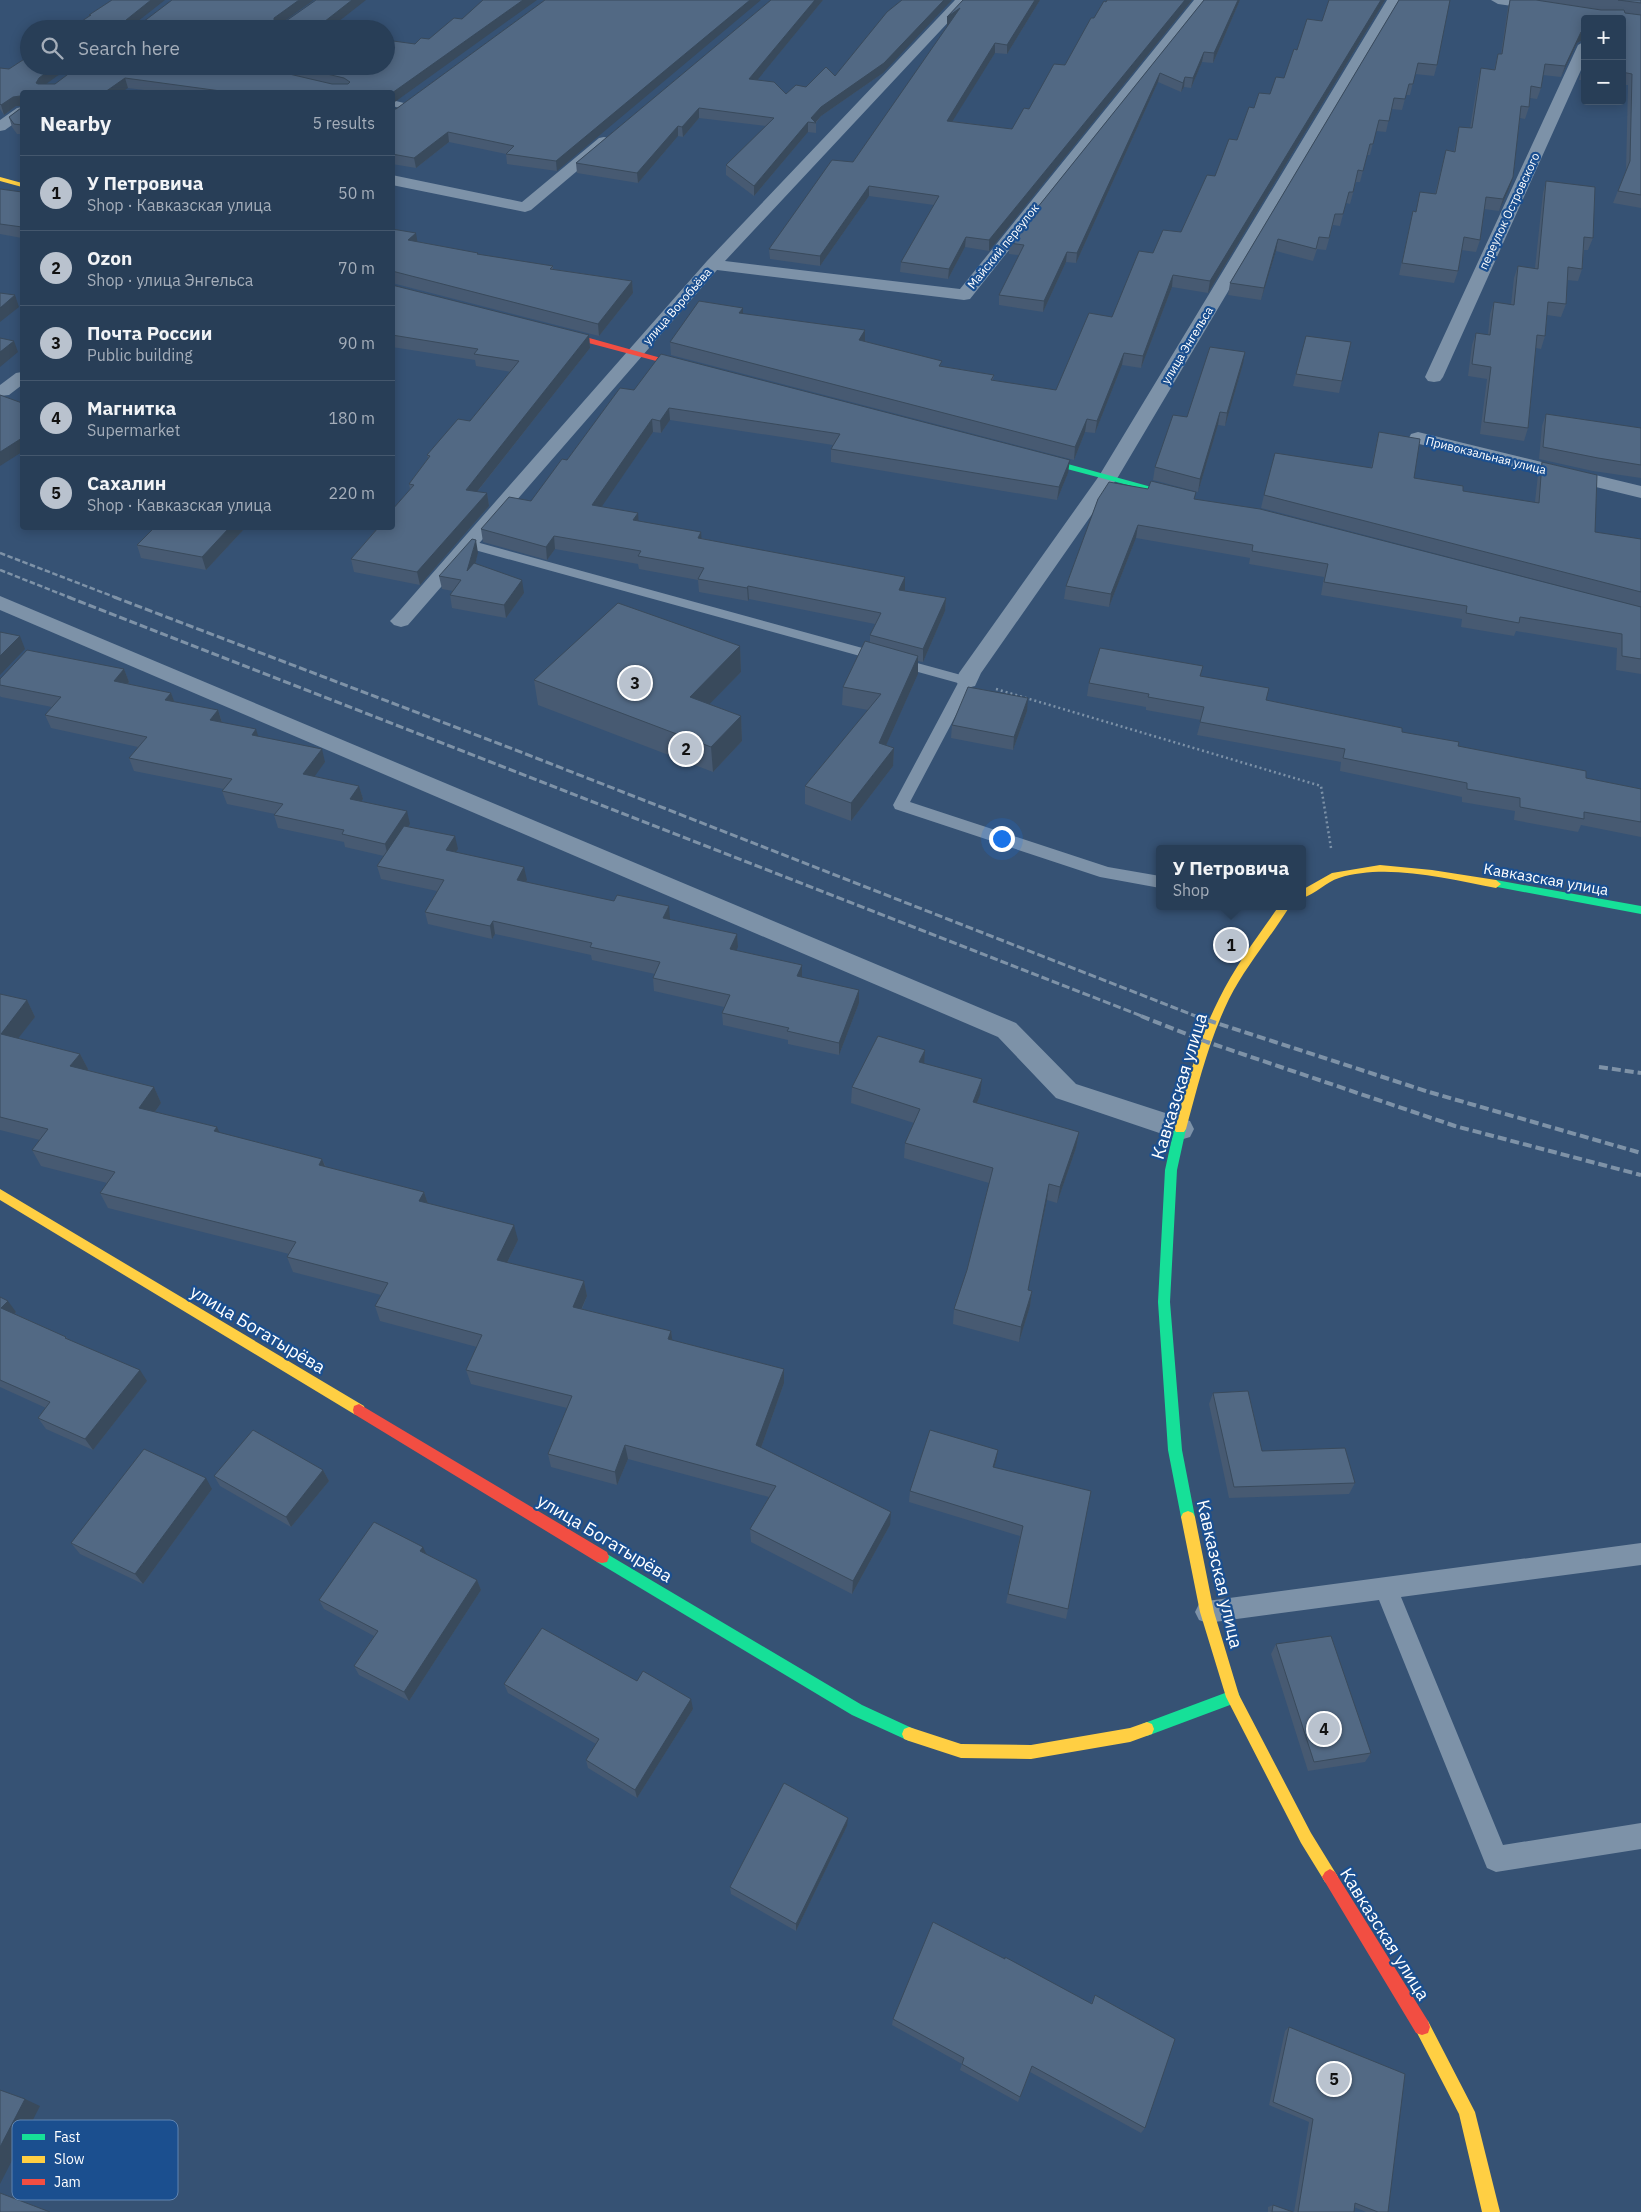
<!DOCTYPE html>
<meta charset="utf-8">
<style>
body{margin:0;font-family:"IBM Plex Sans",sans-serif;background:#30455d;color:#f1f3f6}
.controls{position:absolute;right:15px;top:15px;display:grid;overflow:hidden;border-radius:5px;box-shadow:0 2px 12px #0003}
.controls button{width:45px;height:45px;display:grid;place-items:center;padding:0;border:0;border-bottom:1px solid #44576d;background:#283e57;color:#f1f3f6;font:25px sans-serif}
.you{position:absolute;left:1001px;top:838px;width:18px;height:18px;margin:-12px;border:4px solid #fff;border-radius:50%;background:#1a73e8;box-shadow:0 0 0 8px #1a73e833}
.badge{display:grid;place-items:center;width:32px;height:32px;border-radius:50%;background:#b9c2ce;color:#111;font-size:16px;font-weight:700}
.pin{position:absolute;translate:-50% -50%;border:2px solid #fff;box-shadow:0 1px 5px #0006}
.popup{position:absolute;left:1156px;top:845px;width:150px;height:65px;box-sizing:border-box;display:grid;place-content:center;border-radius:5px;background:#283e57;filter:drop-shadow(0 1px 4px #0005);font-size:16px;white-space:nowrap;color:#a5aeba}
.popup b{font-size:19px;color:#f1f3f6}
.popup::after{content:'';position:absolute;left:50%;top:100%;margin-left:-10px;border:10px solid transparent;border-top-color:#283e57}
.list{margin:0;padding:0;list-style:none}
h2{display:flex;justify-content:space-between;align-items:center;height:65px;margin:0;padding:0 20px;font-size:21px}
h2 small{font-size:16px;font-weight:400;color:#a5aeba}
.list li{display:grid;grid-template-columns:32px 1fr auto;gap:15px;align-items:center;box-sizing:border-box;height:75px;padding:0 20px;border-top:1px solid #44576d}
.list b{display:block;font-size:19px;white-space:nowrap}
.list p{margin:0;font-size:16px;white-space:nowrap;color:#a5aeba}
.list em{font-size:16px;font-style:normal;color:#a5aeba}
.icon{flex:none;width:28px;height:28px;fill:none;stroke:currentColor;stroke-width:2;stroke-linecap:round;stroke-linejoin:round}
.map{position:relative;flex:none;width:1641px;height:2212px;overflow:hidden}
.search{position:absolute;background:#283e57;box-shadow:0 2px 12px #0003;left:20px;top:20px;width:375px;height:55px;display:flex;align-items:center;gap:12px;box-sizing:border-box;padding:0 18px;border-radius:28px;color:#a5aeba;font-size:19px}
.panel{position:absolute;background:#283e57;box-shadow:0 2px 12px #0003;left:20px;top:90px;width:375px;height:440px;border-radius:5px}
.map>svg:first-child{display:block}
</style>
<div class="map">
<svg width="1641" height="2212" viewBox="0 0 1641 2212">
<rect width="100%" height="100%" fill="#365274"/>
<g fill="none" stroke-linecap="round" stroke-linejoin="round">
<path stroke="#7d92a8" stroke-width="2.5" stroke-dasharray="2 3" stroke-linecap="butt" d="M996,689L1321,786L1331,848"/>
<path fill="#7d92a8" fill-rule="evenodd" d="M392,100L408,104L409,106L404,109L392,106Z
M469,540L972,678L974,681L910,802L1108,867L1160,876V888L1100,877L895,809L893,805L958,683L464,547L462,544L464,541Z
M1641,1543V1565L1401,1597L1503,1845L1641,1823V1849L1496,1872L1487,1868L1379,1600L1207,1623L1199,1620L1195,1612L1199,1604L1207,1601Z"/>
<path fill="#7d92a8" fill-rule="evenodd" d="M955,0H969L725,261L960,289L1194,0H1208L970,299L964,300L717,270L408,625L401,627L394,625L390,621L394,617L707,261Z
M1387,0H1401L1118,477L981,673L975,686L967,688L959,686L956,681L959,673L1099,476Z
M1491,0H1525L1551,4L1553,7L1546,11L1498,4Z
M1585,41V61L1443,377L1440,381L1434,382L1428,381L1425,377L1578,45Z
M22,107V118L5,130L0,131V120L17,108Z
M604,137L609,138L611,141L609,144L531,210L525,212L392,185V175L522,202L599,138Z
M22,372V385L9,395L0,396V385L16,373Z
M1418,432L1641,486V498L1411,442L1409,438L1411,434Z
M0,596L1016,1023L1076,1084L1190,1121L1194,1129L1190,1137L1180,1140L1056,1098L998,1037L0,610Z"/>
<path fill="#16e098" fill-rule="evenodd" d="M1029,455H1035L1188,497L1181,499L1029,459Z
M1496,880L1641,906V914L1492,886L1491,884Z
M1180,1125L1184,1126L1186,1129L1177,1170L1170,1302L1182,1450L1195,1517L1193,1521L1188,1523L1183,1521L1181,1517L1168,1450L1158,1302L1165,1170L1174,1129L1176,1126Z
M602,1551L862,1705L914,1729L916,1734L914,1739L909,1741L852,1715L597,1562L595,1557L597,1552Z
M1233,1690L1238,1692L1240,1697L1238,1702L1147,1736L1142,1734L1140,1729L1142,1724Z"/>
<path fill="#ffcf43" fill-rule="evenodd" d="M0,177L22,183V187L0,181Z
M1380,865L1432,870L1496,880L1501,884L1496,888C1448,879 1387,863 1339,878C1326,882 1316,894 1302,898V890L1332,873Z
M1279,906H1290C1270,938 1246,966 1229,999C1209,1040 1198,1085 1186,1129L1184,1132H1176L1174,1129C1187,1085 1198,1040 1219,999C1235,966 1258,936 1279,906Z
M0,1189L364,1406L365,1410L364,1414L359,1416L354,1414L0,1200Z
M1188,1511L1193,1513L1195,1517L1214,1612L1239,1695L1311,1833L1335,1872L1338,1877L1335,1882L1330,1885L1325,1882L1301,1843L1226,1697L1200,1612L1181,1517L1183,1513Z
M1147,1722L1152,1724L1154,1729L1152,1734L1130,1742L1031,1759L961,1758L909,1741L904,1739L902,1734L904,1729L909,1727L961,1744L1031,1745L1130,1728Z
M1422,2019L1428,2021L1475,2112L1500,2212H1482L1459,2114L1414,2027L1416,2021Z"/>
<path fill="#f24e42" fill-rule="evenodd" d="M551,329H557L697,368L690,370L551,333Z
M359,1404L607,1552L609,1557L607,1562L602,1563L597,1562L354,1414L353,1410L354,1406Z
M1330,1869L1335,1872L1428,2021L1430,2027L1428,2033L1422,2035L1416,2033L1325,1882L1322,1877L1325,1872Z"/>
<path stroke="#7e92a7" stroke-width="2.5" stroke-dasharray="5.5 2.5" stroke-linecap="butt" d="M0,553L117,598
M0,570L71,598"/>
<path stroke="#7e92a7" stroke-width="3" stroke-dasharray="8 3" stroke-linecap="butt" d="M68,597L1144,1017
M114,597L513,749L1198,1017"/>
<path stroke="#7e92a7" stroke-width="4" stroke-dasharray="9 4" stroke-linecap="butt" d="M1141,1016L1207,1042L1455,1126L1641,1175
M1195,1016L1429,1092L1641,1153
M1599,1067L1641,1073"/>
</g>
<path fill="#475a72" d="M545,0L557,171L507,164L506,154L449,142L416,168L392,164V109H396Z
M771,0H823L757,80L786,94L835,76L883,73L821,116L816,123V133L808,132L754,196L726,175V165L766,126L699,118L683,137L678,136L638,183L577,173L576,163Z
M963,0H1040L1007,54L995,53L952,121L1012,129L1065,65L1094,18L1107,0H1192L989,251L965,247L948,279L900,272L901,262L934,205L869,196L820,266L770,259L769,249L853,162L948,26L947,27V17Z
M1204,0H1240L1213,63L1202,62L1191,88L1184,87L1181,92L1158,82L1076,263L1066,262L1043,312L999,305V295L1019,255L1009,254V243Z
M1329,0H1385L1208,293L1172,287L1141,368L1122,365L1095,433L1085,432L1074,460L671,355L670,342L743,314L865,341L942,366L994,375L993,380L1056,390L1112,317L1153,253L1181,232L1237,140L1254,108L1270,94L1284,78L1297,50L1322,21Z
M1399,0L1437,65L1434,76L1415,74L1410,95H1406L1402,110L1391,109L1386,132L1376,131L1370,155H1367L1360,182H1356L1350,204L1346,203L1340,226L1333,225L1326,250L1317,249L1313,261L1276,251L1261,300L1228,295L1230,283Z
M1510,0H1641V208L1613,203L1626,171L1628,85H1622V19H1585V40L1584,39L1577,43L1561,77L1543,75L1541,88L1537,99L1530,98L1529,107L1525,119L1520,118L1513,177L1509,189L1499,211L1484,209L1480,240L1476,252L1461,250L1458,271L1454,283L1399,275L1413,211L1416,212L1420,192L1435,194L1446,150L1454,151L1459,127L1470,128L1478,80L1481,68L1494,70L1498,54H1501L1508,7Z
M1585,63V80H1579L1582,68Z
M79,66H386L392,92H160L128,88L22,92V134H17L12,127L9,117L21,108L20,106H16L4,115L0,109V68L47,84H55Z
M1546,181L1593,238L1588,250H1584L1582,269L1578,281L1567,280L1566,304L1561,317L1547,315L1545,336L1541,349L1536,348L1528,428L1524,441L1480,434L1487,379L1468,376L1472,345L1476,333L1488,335L1490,314L1494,302L1511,305L1514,278L1518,266L1535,268L1543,193Z
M0,189L22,192V238L0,234Z
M392,229L417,242L479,255L553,266V269L632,281L633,293L599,336L392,283Z
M392,285L589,335L590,348L477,492L487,493L489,506L420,585L354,572L351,559L410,489L409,484L428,458L427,455L470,421L511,372L476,366L475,360L392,347Z
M1351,342L1339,393L1293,386L1296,374Z
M1243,364L1225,426L1218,425L1198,492L1153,480L1155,467Z
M620,388L1068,473L1057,500L831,462V449L833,445L670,420L661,433L653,432L601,507L638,513V521L702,538L905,590L904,591L946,598L945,611L923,662L918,661V674L886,745L894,748L893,766L851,821L805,804V786L868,710L842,705L843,687L870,643V635L875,624L749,599L748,601L699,592L698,580L639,569L638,564L555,549L547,560L483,542L481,529L531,501L567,460Z
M1546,414L1641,428V478L1593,471L1539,459L1542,426Z
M1379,432L1414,478L1463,491L1535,502L1538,475L1542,462L1595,532L1641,539V607L1261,508L1264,495L1371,467Z
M1098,499H1195L1641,607V674L1616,670L1617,648L1516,631L1514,636L1461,627L1462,619L1321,595L1324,577L1249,564L1250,558L1136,538L1109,607L1064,599L1066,586Z
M154,528H245L206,570L141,558L137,545Z
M478,553L475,564L524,593L506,618L452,608L450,595L453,591L442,589L439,576Z
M740,646L741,672L709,704L741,716L742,741L713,772L538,705L534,680Z
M124,669L129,682L128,684L171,693L174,702L218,710L222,722L325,762L314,776L359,786L363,799L361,801L410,824L408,826L458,849L455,853L527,880L526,882L670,919L737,934L738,947L736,950L802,978L859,1003L839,1055L788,1044V1040L723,1025L722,1013L724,1007L654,991L653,978L655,974L592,960L591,955L495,934L492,939L428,924L425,912L437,891L381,879L377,866L384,856L345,847L344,842L278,828L274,815L275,814L227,804L222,791L224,789L134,771L129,758L138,747L51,728L45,715L52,707L1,697L0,696V679Z
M1201,676L1266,700L1402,732L1586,778L1641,789V837L1581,825L1578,832L1514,820L1515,811L1462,802V797L1340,771L1341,762L1197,735L1201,720L1146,710V707L1087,696L1089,683Z
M1027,711L1013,750L951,738L952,725Z
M0,994L27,1000L35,1017L18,1038L80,1054L88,1069L87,1070L154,1087L161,1103L155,1112L217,1127L219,1133L322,1159L326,1167L424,1192L428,1204L518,1240L507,1263L584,1281L587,1296L582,1309L671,1331L672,1340L784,1369V1383L761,1448L890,1525L852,1594L751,1542L750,1529L769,1497L628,1459L617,1485L551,1467L548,1454L567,1408L471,1384L466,1370L477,1347L380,1321L375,1306L381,1295L293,1272L287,1257L289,1254L108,1208L100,1193L107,1183L41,1166L32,1150L40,1140L0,1130Z
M925,1050L924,1063L980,1095L977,1103L1079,1132L1076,1148L1057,1203L1047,1200L1028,1290L1032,1291L1030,1306L1019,1342L953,1324L954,1309L967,1270L989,1183L904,1158L905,1143L914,1123L851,1103L852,1087Z
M0,1297L16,1312L15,1314L66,1337L69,1340L147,1381L93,1450L46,1429L38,1418L46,1408L0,1387Z
M1213,1393L1262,1451L1355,1483L1349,1494L1229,1498L1209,1404Z
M996,1461L994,1468L1068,1609L1066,1619L1006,1603L1020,1536L909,1502L910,1491Z
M323,1470L329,1481L291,1527L220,1486L214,1476Z
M212,1489L143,1584L80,1554L71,1543Z
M426,1554L477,1580L481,1590L409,1701L359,1675L354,1666L374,1636L324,1609L319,1600Z
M1276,1644L1371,1753L1365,1762L1308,1771L1271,1654Z
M504,1684L693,1709L637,1798L588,1768L586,1760L596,1744L508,1693Z
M847,1826L796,1931L731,1894L730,1887Z
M1095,1995L1145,2128L1141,2133L1030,2072L1018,2102L960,2070L962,2064L892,2025L893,2019L1091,2003Z
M1289,2027L1388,2212H1366L1354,2207V2212H1294L1309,2122L1269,2105L1285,2031Z
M1273,2205L1293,2212H1268V2207Z"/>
<path fill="#394a5c" d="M151,0H165L128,29L126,20Z
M299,0H314L276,27L274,21V18Z
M352,0H366L329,29H315Z
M523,0H537L392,104V93Z
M750,0H761L557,171L556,161Z
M815,0H823L750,89L749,79Z
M944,0H952L883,73L821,116L815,123L811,118L821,107Z
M1035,0H1040L1007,54V45Z
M1185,0H1192L989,251V240Z
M1238,0H1240L1213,63L1214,53Z
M1381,0H1385L1208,293L1210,281Z
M960,8V17L947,27V17Z
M1585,30L1584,39L1577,43L1561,77L1565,66L1581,32Z
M995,43V53L947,130V121Z
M1204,52L1202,62L1191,88L1193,78Z
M55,66H71L42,87L36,83L39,78Z
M1160,73L1158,82L1076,263L1077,253Z
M1185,77L1184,87L1181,92L1183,83Z
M125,78L128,88L122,92H105Z
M20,96L22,106H16L4,115L1,105L13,97Z
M699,108V118L683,137L682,127Z
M808,122V132L754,196V186Z
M678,126V136L638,183L637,173Z
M448,132L449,142L416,168L414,158Z
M1513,177L1509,189L1499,211L1503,199Z
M869,186V196L820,266V256Z
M416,233L418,245L408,240Z
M966,237L965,247L948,279L949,269Z
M1278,239L1276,251L1261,300L1264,288Z
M1067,252L1066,262L1043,312L1044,301Z
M1173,275L1172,287L1141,368L1143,356Z
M632,281L633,293L599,336L598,324Z
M15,295L19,307L0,322V308Z
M743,308V320L739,313Z
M865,330V343L859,340Z
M589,335L590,348L468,503L466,490Z
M14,341L18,352L0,367V352Z
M1245,352L1243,364L1225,426L1227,413Z
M1124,353L1122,365L1095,433L1097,421Z
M669,408L670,420L661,433L660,421Z
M1220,412L1218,425L1198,492L1200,479Z
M652,419L653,432L594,518L592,505Z
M1087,419L1085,432L1074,460L1075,447Z
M22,438V452L0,466V452Z
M1070,460L1068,473L1057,500L1059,487Z
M487,493L489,506L420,585L417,572Z
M638,513L639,526L633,520Z
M1138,525L1136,538L1109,607L1111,594Z
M229,528H245L206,570L202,557Z
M701,532L702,545L698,538Z
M554,536L555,549L547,560L546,547Z
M476,540L478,553L470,584L467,571Z
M905,577V590L898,603L899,590Z
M522,580L524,593L506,618L504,605Z
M748,586L749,599L748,601L747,588Z
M946,598L945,611L923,662V649Z
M20,636L25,649L0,675V656Z
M740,646L741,672L692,722L690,697Z
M918,656V674L879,761V743Z
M124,669L129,682L119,694L114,681Z
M171,693L176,706L165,700Z
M1028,698L1027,711L1013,750L1014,737Z
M218,710L222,723L210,720Z
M741,716L742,741L713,772L711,747Z
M256,729L260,742L252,735Z
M894,748L893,766L851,821V803Z
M322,749L325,762L307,787L303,774Z
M359,786L363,799L353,812L350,799Z
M407,811L410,824L388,857L385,844Z
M455,836L458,849L448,863L446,850Z
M524,867L527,880L519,893L517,880Z
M669,906L670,919L665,931L663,918Z
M493,921L495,934L492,939L490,926Z
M737,934L738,947L731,962L730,949Z
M802,965V977L797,976Z
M859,990V1003L839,1055V1043Z
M27,1000L35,1017L9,1050L1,1034Z
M925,1050L924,1066L919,1062Z
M80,1054L88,1069L79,1082L70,1066Z
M982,1079L980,1095L971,1118L973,1102Z
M154,1087L161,1103L147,1123L139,1108Z
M217,1127L224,1143L214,1131Z
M1079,1132L1076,1148L1057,1203L1060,1187Z
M322,1159L328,1174L319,1165Z
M1049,1184L1047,1200L1025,1304L1028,1290Z
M424,1192L429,1207L419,1201Z
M514,1225L518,1240L501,1275L497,1260Z
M584,1281L587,1296L576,1321L573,1307Z
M1032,1291L1030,1306L1019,1342L1021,1327Z
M8,1301L16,1312L9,1320L1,1308Z
M671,1331L673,1345L668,1339Z
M784,1369V1383L757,1459L756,1445Z
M140,1370L147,1381L93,1450L85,1439Z
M625,1445L628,1459L617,1485L615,1472Z
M998,1450L996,1461L991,1478L993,1467Z
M323,1470L329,1481L291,1527L286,1517Z
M206,1478L212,1489L143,1584L135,1574Z
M891,1512L890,1525L852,1594L853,1581Z
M423,1547L428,1557L420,1551Z
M477,1580L481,1590L409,1701L404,1692Z
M691,1699L693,1709L637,1798L635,1790Z
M848,1818L847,1826L796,1931V1924Z
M25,2099L40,2106L0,2184V2147Z"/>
<path fill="#526984" stroke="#394a5c" d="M112,0H151L126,20L127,22H143L172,0H299L274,18V21H286L316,0H352L315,29H70L91,15H89Z
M483,0H523L392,93V92H228L125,78L105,92H22V125L14,124L9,117L21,108L20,96L13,97L1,105L0,104V68L9,69L29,56V66H55L39,78L36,83L38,84H55L79,66H255L332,84H348L350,82L344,78L293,66H386V40L415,44L421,38L429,39L454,18L462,19Z
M545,0H750L556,161L506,154L514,146L448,132L414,158L392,154V109H396Z
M771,0H815L749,79L774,82L786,94L796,85L806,87L826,67L835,76L887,12L902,0H944L884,63L821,107L811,118L816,123L808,122L754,186L726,165L774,118L699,108L682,127L678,126L637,173L576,163Z
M963,0H1035L1007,45L995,43L947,121L1012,129L1024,108L1029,109L1054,64L1065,65L1091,18H1094L1104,1L1106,2L1107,0H1185L989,240L966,237L949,269L901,262L939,196L869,186L820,256L769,249L832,160L853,162L960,8L947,17Z
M1204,0H1238L1214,53L1204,52L1193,78L1185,77L1183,83L1160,73L1077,253L1067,252L1044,301L999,295L1024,245L1009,243Z
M1329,0H1381L1210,281L1173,275L1143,356L1124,353L1097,421L1087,419L1075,447L670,342L699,301L743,308L739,313L865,330L859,340L942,361L939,366L994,375L991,380L1056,390L1089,313L1112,317L1139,251L1153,253L1163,230L1181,232L1207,175L1215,176L1229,139L1237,140L1249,107L1254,108L1259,93L1270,94L1276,77L1284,78L1294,49L1297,50L1307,19L1322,21Z
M1399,0H1450L1437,65L1418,63L1413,84H1409L1405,99L1394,98L1389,121L1379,120L1373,144H1370L1363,171L1358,170L1353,192H1349L1343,214H1335L1329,238L1319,237L1316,249L1278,239L1264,288L1230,283Z
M1510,0H1536L1601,10H1624L1625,13L1641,15V195L1618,191L1630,161L1632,74L1622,72V19H1585V30L1581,32L1565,66L1545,64L1541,88L1531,86L1529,107L1521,106L1513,177L1503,199L1486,197L1480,240L1464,237L1458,271L1402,263L1413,211L1416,212L1420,192L1436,194L1446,150L1455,152L1459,127L1472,128L1481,68L1495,70L1498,54H1502Z
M1618,0H1641V3Z
M1546,181L1595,187L1593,238L1584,237L1582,269L1568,267L1566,304L1548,302L1545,336L1537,335L1528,428L1484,422L1491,367L1472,364L1476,333L1490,335L1494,302L1514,305L1518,266L1538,269Z
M0,189L22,192V227L0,224Z
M392,229L416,233L408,240L478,253L477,254L553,266L550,269L632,281L598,324L392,271Z
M392,285L589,335L466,490L487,493L417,572L351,559L378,528H392V510L414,485L409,484L430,456L427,455L458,419L470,421L519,361L474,354L478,349L392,335Z
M0,293L15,295L0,308Z
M1306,336L1351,342L1342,381L1296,374Z
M0,338L14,341L0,352Z
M1210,347L1245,352L1227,413L1220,412L1200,479L1155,467L1173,415L1187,417Z
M661,354L1070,460L1059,487L831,449L840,434L669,408L660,421L652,419L592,505L638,513L633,520L701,532L698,538L905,577L899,590L946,598L923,649L870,635L881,613L748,586L747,588L698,579L704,568L638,556L641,551L554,536L546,547L481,529L509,497L531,501L562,459L567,460L620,388L634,390Z
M0,395L22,403V438L0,452Z
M1546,414L1641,428V465L1598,458L1543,447Z
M1379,432L1420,439L1414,478L1463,486V491L1539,503L1542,462L1597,475L1595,532L1641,539V592L1264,495L1275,453L1372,468Z
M1151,481L1196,492L1194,499L1260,509L1641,607V659L1622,656V634L1520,617L1519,623L1466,613L1467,606L1324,582L1328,564L1252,551L1253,545L1138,525L1111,594L1066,586L1098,499L1109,482L1148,489Z
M154,528H229L202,557L137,545Z
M472,539L476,540L467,571L474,563L522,580L504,605L450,595L461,580L439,576Z
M618,603L740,646L690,697L741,716L711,747L534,680Z
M0,632L20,636L0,656Z
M865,641L918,656L879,743L894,748L851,803L805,786L881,694L843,687Z
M1100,648L1203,666L1200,676L1269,688L1266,700L1402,728V732L1459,742L1458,746L1586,771V778L1641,789V822L1584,812V819L1520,807V798L1467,789V783L1343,758L1345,749L1200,722L1204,707L1148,697L1149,694L1089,683Z
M27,650L124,669L114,681L171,693L165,700L218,710L210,720L256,729L252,735L322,749L303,774L359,786L350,799L407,811L385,844L342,834L344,830L274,815L283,804L222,791L232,779L129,758L147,737L45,715L61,697L0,685V679Z
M968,687L1028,698L1014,737L952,725Z
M404,826L455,836L446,850L524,867L517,880L614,901L617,895L669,906L663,918L737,934L730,949L802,965L797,976L859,990L839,1043L787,1031L789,1028L722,1013L730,995L653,978L660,962L590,947L592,943L493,921L490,926L425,912L444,880L377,866Z
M0,994L27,1000L1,1034L80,1054L70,1066L154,1087L139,1108L217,1127L214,1131L322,1159L319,1165L424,1192L419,1201L514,1225L497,1260L584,1281L573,1307L671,1331L668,1339L784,1369L756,1445L891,1512L853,1581L750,1529L776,1486L625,1445L615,1472L548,1454L572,1396L466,1370L482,1335L375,1306L388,1283L287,1257L296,1242L100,1193L115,1172L32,1150L48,1129L0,1117Z
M878,1036L925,1050L919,1062L982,1079L973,1102L1079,1132L1060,1187L1049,1184L1028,1290L1032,1291L1021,1327L954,1309L967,1270L993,1168L905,1143L920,1109L852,1087Z
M0,1297L8,1301L1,1308L66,1337L65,1338L140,1370L85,1439L38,1418L50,1402L0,1380Z
M1248,1391L1262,1451L1345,1448L1355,1483L1234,1487L1213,1393Z
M253,1430L323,1470L286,1517L214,1476Z
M930,1430L998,1450L993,1467L1091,1491L1068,1609L1008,1594L1023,1526L910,1491Z
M144,1449L206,1478L135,1574L71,1543Z
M374,1522L423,1547L420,1551L477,1580L404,1692L354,1666L378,1631L319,1600Z
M542,1628L637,1681L643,1671L691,1699L635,1790L586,1760L599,1739L504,1684Z
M1331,1636L1371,1753L1314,1762L1276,1644Z
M784,1783L848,1818L796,1924L730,1887Z
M933,1922L1005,1959V1957L1092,2004L1095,1995L1175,2039L1145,2128L1032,2066L1020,2097L962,2064L964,2058L893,2019Z
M1289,2027L1405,2074L1388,2212H1378L1355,2203L1354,2212H1298L1313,2119L1273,2102Z
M0,2090L25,2099L0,2147Z
M0,2193L50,2212H0Z
M1273,2205L1293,2212H1272Z"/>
<g text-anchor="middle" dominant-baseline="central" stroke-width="4.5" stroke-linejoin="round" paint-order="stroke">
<g font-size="12" fill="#fff" stroke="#1b4f8f">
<text transform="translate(1509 211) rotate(-65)">переулок Островского</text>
<text transform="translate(1003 246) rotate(-51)">Майский переулок</text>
<text transform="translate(677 306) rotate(-49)">улица Воробьёва</text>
<text transform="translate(1187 345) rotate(-59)">улица Энгельса</text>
<text transform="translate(1486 455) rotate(14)">Привокзальная улица</text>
</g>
<g font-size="15" fill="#fff" stroke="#1b4f8f">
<text transform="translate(1546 879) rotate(10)">Кавказская улица</text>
</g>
<g font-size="18" fill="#fff" stroke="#1b4f8f">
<text transform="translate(1179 1086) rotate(-73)">Кавказская улица</text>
<text transform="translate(258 1329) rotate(31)">улица Богатырёва</text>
<text transform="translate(605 1538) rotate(31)">улица Богатырёва</text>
<text transform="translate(1220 1574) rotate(77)">Кавказская улица</text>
<text transform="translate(1385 1934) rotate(58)">Кавказская улица</text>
</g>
</g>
<rect x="12" y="2120" width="166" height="80" rx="8" fill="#1b4f8f" stroke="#5f84b1" stroke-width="1"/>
<rect x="22" y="2134" width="23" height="6" fill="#16e098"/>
<rect x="22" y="2156" width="23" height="7" fill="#ffcf43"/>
<rect x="22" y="2179" width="23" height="6" fill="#f24e42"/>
<g font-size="14" fill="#fff">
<text x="54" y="2142">Fast</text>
<text x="54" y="2164">Slow</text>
<text x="54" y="2187">Jam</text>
</g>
</svg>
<div class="controls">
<button>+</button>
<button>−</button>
</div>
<div class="you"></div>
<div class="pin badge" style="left:1231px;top:945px">1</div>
<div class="popup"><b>У Петровича</b>Shop</div>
<div class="pin badge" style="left:686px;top:749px">2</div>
<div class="pin badge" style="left:635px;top:683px">3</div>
<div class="pin badge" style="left:1324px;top:1729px">4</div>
<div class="pin badge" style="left:1334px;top:2079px">5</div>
<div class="search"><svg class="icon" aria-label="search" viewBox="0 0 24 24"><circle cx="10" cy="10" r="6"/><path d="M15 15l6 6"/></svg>Search here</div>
<section class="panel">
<h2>Nearby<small>5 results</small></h2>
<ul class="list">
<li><span class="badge">1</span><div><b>У Петровича</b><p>Shop · Кавказская улица</p></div><em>50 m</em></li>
<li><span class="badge">2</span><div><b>Ozon</b><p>Shop · улица Энгельса</p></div><em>70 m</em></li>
<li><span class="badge">3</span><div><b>Почта России</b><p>Public building</p></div><em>90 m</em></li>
<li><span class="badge">4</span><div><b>Магнитка</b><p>Supermarket</p></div><em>180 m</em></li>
<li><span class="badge">5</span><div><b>Сахалин</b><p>Shop · Кавказская улица</p></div><em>220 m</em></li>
</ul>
</section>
</div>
